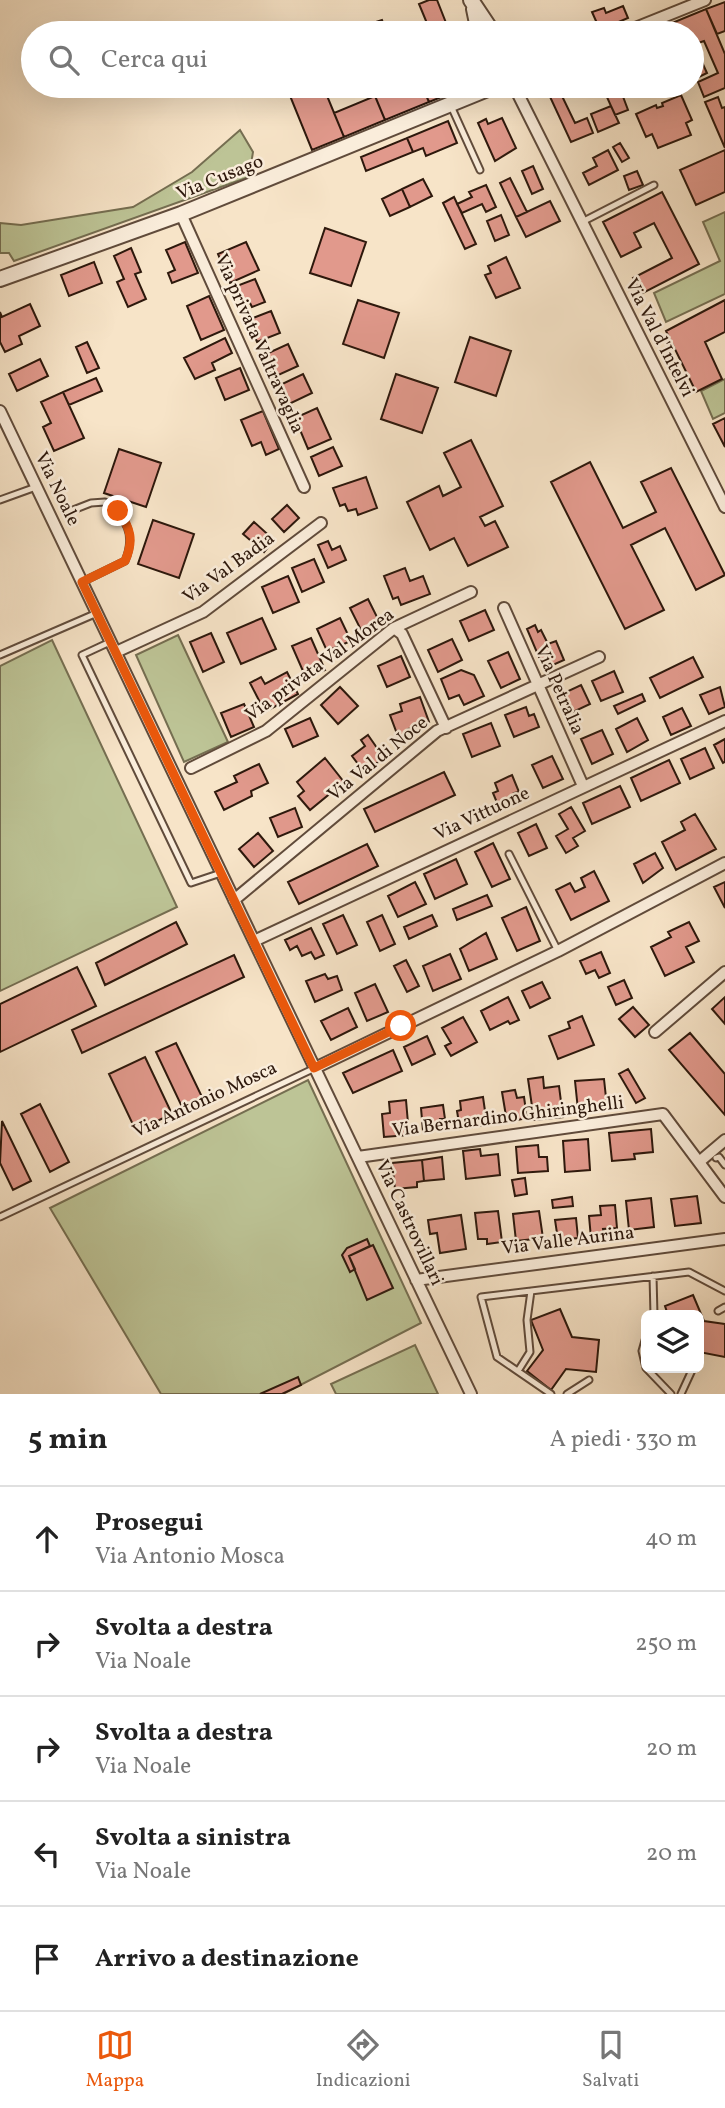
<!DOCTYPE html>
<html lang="it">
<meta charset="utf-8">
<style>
body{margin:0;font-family:Vollkorn,serif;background:#f6f6f6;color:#222}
.controls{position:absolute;right:21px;bottom:21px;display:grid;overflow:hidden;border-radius:10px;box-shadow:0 7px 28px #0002}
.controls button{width:63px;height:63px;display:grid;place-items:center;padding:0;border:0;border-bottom:2px solid #e0e0e0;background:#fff;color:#222;font:35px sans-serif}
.stop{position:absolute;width:21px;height:21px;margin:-16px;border:5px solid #ea580c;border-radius:50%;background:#fff}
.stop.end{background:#ea580c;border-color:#fff;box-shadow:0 2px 7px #0008}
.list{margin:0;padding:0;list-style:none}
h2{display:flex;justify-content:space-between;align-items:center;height:91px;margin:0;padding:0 28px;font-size:30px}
h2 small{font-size:23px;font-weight:400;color:#767676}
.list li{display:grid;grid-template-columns:46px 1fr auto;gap:21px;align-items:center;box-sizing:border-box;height:105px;padding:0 28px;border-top:2px solid #e0e0e0}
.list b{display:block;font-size:26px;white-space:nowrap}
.list p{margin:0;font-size:23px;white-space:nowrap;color:#767676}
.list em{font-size:23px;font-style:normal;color:#767676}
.icon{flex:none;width:38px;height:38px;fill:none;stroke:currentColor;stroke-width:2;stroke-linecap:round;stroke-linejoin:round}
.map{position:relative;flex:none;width:725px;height:1394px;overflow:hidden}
.search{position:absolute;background:#fff;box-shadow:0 7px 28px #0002;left:21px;right:21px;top:21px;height:77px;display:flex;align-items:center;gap:18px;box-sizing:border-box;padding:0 24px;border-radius:38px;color:#767676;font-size:26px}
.sheet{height:616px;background:#fff}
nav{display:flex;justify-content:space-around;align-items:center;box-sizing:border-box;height:98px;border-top:2px solid #e0e0e0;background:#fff;font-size:19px;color:#767676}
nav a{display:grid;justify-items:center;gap:4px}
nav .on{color:#ea580c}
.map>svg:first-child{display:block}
</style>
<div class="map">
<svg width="725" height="1394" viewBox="0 0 725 1394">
<rect width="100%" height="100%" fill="#f7e4c8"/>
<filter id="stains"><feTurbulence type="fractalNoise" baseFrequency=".00286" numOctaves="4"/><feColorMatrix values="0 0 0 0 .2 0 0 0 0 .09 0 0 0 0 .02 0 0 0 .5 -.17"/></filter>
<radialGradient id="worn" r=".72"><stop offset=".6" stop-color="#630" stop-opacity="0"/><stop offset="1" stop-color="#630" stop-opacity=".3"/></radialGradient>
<path fill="#bdc496" stroke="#756e51" stroke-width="2" d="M240,130L253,152L249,177L14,261L9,253H0V223L21,225L133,207L192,172Z
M725,212V294L666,322L654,293L720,261L703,222Z
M725,379V413L713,419L701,391Z
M178,635L228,742L184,762L136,655Z
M52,640L177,907L0,991V666Z
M308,1080L421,1323L283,1394H161L50,1208Z
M415,1345L438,1394H336L331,1384Z"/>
<path fill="#e1998c" stroke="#2d180c" stroke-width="2" d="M429,0H437L450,33H431L419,4Z
M725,2V31L717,34L706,9Z
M623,6L628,18L600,30L592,12L604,8L606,13Z
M706,9L725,54V88L704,97L698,82L718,73L704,41L692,45V33H676L672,23Z
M382,20L387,33H376L373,23Z
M672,23L676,33H648Z
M697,51L707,73L697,78L692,67V53Z
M286,86H323L344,137L312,150Z
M401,86H422L429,102L385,120L375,96Z
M422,86H469L429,102Z
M545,86H581L561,94L575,123L587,118L593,133L571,142Z
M602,86H619L628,110L615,115Z
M681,95L692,120L686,123L691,135L658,148L652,134L646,137L636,114L656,105L657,108L663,106L662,103Z
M375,96L385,120L344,137L334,113Z
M718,97L722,108L725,107V148L705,102Z
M611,106L619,123L598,132L591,114Z
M502,118L516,148L495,161L478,123L486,119L488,124Z
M448,121L457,143L426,156L423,148L413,152L407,138Z
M407,138L413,152L366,171L361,157Z
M620,143L629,158L622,162L613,147Z
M608,150L618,170L589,185L583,173L597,166L593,158Z
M725,150V192L696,205L680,170Z
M533,166L543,189L532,194L522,171Z
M637,171L643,185L629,190L624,176Z
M510,178L527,212L516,217L500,183Z
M423,179L432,196L410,207L402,189Z
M486,185L496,207L486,212L482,204L462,213L457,204L472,197L469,192Z
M402,189L410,207L390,216L382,199Z
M662,192L699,264L641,294L633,278L672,258L654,223L634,233L641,247L621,257L603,222Z
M454,197L476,244L465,249L443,203Z
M550,201L560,221L526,237L516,217Z
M501,215L509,235L495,241L487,221Z
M325,228L366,242L351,286L310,273Z
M185,242L198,273L172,283L168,273L175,270L166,250Z
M246,242L259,270L230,283L218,254Z
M131,248L141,272L135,274L146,299L128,307L117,282L124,279L114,256Z
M506,257L520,288L496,298L485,275L491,273L488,266Z
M94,262L102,283L69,296L61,275Z
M255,279L265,302L252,307L249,301L241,304L234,287Z
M209,296L224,330L201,340L187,306Z
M358,300L399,313L384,358L343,344Z
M725,300V332L705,342L722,379L696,392L666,331Z
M30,304L40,326L19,336L22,344L5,352L0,342V312L2,317Z
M271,311L280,333L257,342L248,320Z
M470,337L511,351L496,396L455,382Z
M225,338L232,353L212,363L215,370L195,379L184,358Z
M87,342L99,368L87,373L76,347Z
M288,344L298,366L274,377L264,355Z
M40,359L48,376L17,391L9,374Z
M240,368L249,390L225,400L216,378Z
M303,374L312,393L287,405L278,386Z
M396,374L438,388L422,433L381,419Z
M96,378L102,391L69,405L63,392Z
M63,392L84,438L54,451L43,427L51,423L41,402Z
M317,408L331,439L308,449L295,418Z
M263,411L279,449L266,455L261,442L252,446L241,420Z
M725,418V447L713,424Z
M471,440L503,506L480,517L485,526L495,521L508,547L468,566L454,538L430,550L407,502L439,486L443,496L461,487L444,453Z
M333,447L342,466L319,476L311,457Z
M119,449L161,463L146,507L104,493Z
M590,462L623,528L656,512L641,482L671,468L725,575L696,590L665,528L631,545L664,610L625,629L551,482Z
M366,477L377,508L358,515L356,509L348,511L345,504L340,506L333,488Z
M287,505L299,518L284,532L272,519Z
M153,520L194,534L179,578L138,564Z
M254,522L274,540L264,552L243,534Z
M328,541L332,550L340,546L346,560L328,568L318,545Z
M314,559L324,582L302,592L292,568Z
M405,568L410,581L423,576L430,594L401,605L398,597L393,599L384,576Z
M288,576L299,602L273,613L262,587Z
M368,599L380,623L362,632L350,608Z
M485,610L494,630L469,641L460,621Z
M262,618L276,649L241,664L227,633Z
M340,618L351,641L327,651L317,629Z
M535,625L538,632L541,630L548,644L556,641L564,660L544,669L527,629Z
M211,633L224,662L203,672L190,642Z
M311,638L325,670L306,678L292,646Z
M452,639L462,660L438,672L428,650Z
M508,652L520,679L501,688L488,661Z
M401,656L410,677L387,687L378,666Z
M693,657L703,677L660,698L650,678Z
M461,670L474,675L484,696L464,705L459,695L449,699L441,679Z
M614,671L623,692L601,701L592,681Z
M287,672L298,694L265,712L250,683L261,677L265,684Z
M581,685L590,704L571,713L562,694Z
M340,687L358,706L338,724L321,705Z
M720,687L725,707L709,714L700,695Z
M642,694L645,701L618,714L614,706Z
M420,697L429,722L408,729L411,735L399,739L390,715L402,711L400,704Z
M244,704L254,727L231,737L221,713Z
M526,707L529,716L534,714L539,727L514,737L505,715Z
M682,708L691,726L671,735L663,717Z
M310,718L318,736L293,747L285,729Z
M637,718L648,740L627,752L616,729Z
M491,723L500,746L472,757L463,734Z
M602,730L613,754L592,764L581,739Z
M368,735L384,758L364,772L352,756L365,746L361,740Z
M725,739V762L723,763L714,745Z
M705,748L714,768L690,779L681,759Z
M552,756L563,779L543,788L532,765Z
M325,758L344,782L310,810L298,796L304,791L297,782Z
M669,760L680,783L641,801L631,778Z
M259,764L268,783L251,791L252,796L224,810L215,792L237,782L234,776Z
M444,772L455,795L375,832L364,809Z
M512,775L519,792L514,793L518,802L500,810L493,793L498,791L495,783Z
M620,786L630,807L592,824L583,803Z
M571,807L585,831L573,838L578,846L566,853L556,836L568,829L559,814Z
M295,808L302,827L278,837L270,818Z
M695,814L716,849L676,870L662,842L685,830L681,822Z
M536,824L547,848L529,856L518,833Z
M258,833L273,851L254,867L239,849Z
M493,843L510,879L492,887L475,852Z
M367,844L378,866L299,904L288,882Z
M655,853L663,868L643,883L634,864Z
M456,859L467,884L435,899L424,874Z
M594,871L609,901L571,920L556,890L570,883L575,892L585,887L581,878Z
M415,882L426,904L398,917L388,896Z
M725,882V908L714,887Z
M487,895L492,906L457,920L453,909Z
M526,907L540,941L517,951L502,918Z
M343,915L357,945L337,954L323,924Z
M382,915L395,944L380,951L367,922Z
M432,915L437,926L409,939L404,927Z
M176,922L187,944L105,985L96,963Z
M689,922L699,941L686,947L694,962L665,976L651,947L671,937L668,932Z
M311,928L324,955L315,959L311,952L302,956L297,946L290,950L285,940Z
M486,933L497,959L469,971L460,949Z
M601,952L610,973L599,978L595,970L586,974L580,961Z
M450,954L461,979L433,991L423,966Z
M234,955L244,977L82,1053L72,1030Z
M406,960L419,986L407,992L394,966Z
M77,967L96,1006L0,1052V1004Z
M325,974L328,979L337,976L342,990L315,1002L306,981Z
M624,980L632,998L616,1005L608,987Z
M542,982L550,998L530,1008L522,991Z
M375,984L388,1012L367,1021L355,993Z
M508,997L519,1020L510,1024L508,1021L490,1030L481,1011Z
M725,997V1024L712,1009Z
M633,1007L649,1025L635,1037L619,1019Z
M348,1008L357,1027L331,1040L321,1021Z
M582,1016L594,1045L558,1059L549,1036L570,1028L568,1022Z
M463,1017L477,1042L451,1056L445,1046L451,1043L442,1028Z
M690,1033L725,1074V1115L669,1050Z
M427,1036L435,1054L412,1065L404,1047Z
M176,1043L203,1099L183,1109L156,1052Z
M393,1050L402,1071L353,1093L343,1073Z
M145,1057L172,1114L136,1131L109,1074Z
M628,1069L645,1098L636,1103L619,1074Z
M543,1077L544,1088L559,1086L563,1117L534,1120L528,1079Z
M604,1079L607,1107L578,1110L575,1081Z
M515,1090L517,1098L524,1097L527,1118L517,1120L516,1114L506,1116L502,1092Z
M483,1097L487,1125L460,1129L457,1111L461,1110L460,1101Z
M406,1100L409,1135L384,1137L382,1114L390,1113L389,1102Z
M40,1104L69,1162L50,1172L21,1114Z
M443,1105L445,1119H440L441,1128L423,1131L421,1108Z
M2,1121L31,1181L13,1190L0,1163Z
M651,1129L653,1152L634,1154L635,1159L612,1161L609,1133Z
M588,1139L590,1170L565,1172L563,1141Z
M538,1145L539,1157H547L548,1171L518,1173L516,1147Z
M480,1149L481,1156L498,1154L500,1175L466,1179L463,1151Z
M442,1157L444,1179L424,1181L422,1160Z
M422,1160L424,1181L417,1182V1187L395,1189L392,1163Z
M525,1178L527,1194L515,1196L512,1180Z
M697,1196L701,1223L675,1226L671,1199Z
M572,1197L573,1206L553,1208L552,1200Z
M651,1198L654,1227L629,1230L626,1201Z
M615,1205L617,1228L603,1229L604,1236L591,1238L589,1216L601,1215L600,1206Z
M498,1211L502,1242L487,1244V1239H478L475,1213Z
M539,1211L543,1238L516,1241L513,1214Z
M461,1215L466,1249L440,1253L437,1233L430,1234L428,1220Z
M576,1218L578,1238L558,1240L555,1220Z
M367,1239L370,1246L349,1256L355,1269L350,1272L342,1255L347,1248Z
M373,1245L393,1288L367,1300L349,1256Z
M693,1295L704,1321L725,1324V1357L699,1352V1315H668L665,1306Z
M560,1309L572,1337L599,1340L596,1372L566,1369L551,1390L527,1371L543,1350L531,1320Z
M298,1377L301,1385L282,1394H260Z"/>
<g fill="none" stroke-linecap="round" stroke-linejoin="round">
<g stroke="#604b3b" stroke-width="9">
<path id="service" d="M451,106L480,170
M582,222L654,185
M0,500L36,487
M68,512L91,503L105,502C127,518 136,535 125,561L82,582
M110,642L82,655L191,883L221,873
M0,655L97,613
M509,854L558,951
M716,1158L719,1157L725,1165
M0,1217L315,1068
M653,1276L654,1315
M718,1311L725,1307
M646,1337L642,1351L646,1368
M646,1368L671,1394
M518,1371L530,1352L527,1320L531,1291
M551,1394L497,1357L481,1297L689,1272L725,1291
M567,1394L589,1380
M681,1394L693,1368"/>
</g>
<g stroke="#604b3b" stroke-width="14">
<path id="minor" d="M623,33L705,0
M514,86L725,507
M181,214L304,487
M0,411L471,1394
M504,608L583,786
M394,628L402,634L446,728
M116,652L203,612L321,523
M191,768L266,731L394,628L471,592
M234,900L437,731L599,657
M254,941L725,721
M655,1032L725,972
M315,1068L558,951L725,863
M358,1157L663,1114L725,1197
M699,1162L725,1140
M416,1280L725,1239"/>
</g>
<g stroke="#604b3b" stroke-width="18">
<path id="tertiary" d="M471,0L493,33
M474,9L479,33
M0,279L181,214L495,86"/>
</g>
<use href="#service" stroke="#faeddb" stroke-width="5"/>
<use href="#minor" stroke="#faeddb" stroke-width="10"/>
<use href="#tertiary" stroke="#faeddb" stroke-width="14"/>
</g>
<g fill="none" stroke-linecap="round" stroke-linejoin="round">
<path stroke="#ea580c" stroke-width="9" d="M118,511C131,528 134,541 125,561L82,582L314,1068L401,1026"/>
</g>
<g text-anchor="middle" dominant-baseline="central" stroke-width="5" stroke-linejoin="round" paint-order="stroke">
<g font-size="19" fill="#2d180c" stroke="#faeddb">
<text transform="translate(220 178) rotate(-22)">Via Cusago</text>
<text transform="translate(659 338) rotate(63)">Via Val d'Intelvi</text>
<text transform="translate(259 344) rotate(66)">Via privata Valtravaglia</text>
<text transform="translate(57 489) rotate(64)">Via Noale</text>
<text transform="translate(229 568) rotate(-36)">Via Val Badia</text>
<text transform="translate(320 665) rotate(-36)">Via privata Val Morea</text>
<text transform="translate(559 690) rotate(66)">Via Petralia</text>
<text transform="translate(378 759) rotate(-39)">Via Val di Noce</text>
<text transform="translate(482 814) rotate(-25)">Via Vittuone</text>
<text transform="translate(205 1100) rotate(-25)">Via Antonio Mosca</text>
<text transform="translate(508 1117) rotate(-7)">Via Bernardino Ghiringhelli</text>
<text transform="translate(409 1223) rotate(65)">Via Castrovillari</text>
<text transform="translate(568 1241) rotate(-7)">Via Valle Aurina</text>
</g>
</g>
<rect width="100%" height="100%" filter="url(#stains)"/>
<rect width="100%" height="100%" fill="url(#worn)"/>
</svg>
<div class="controls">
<button><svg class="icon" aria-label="layers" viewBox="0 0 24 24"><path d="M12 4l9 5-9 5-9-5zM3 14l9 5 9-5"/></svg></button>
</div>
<div class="stop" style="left:401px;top:1026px"></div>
<div class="stop end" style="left:118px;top:511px"></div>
<div class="search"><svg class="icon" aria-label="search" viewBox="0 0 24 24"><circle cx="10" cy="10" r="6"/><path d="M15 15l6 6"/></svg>Cerca qui</div>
</div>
<section class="sheet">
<h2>5 min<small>A piedi · 330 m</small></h2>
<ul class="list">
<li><svg class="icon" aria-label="ahead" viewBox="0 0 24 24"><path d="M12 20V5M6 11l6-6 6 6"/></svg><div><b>Prosegui</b><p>Via Antonio Mosca</p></div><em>40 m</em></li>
<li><svg class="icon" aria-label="right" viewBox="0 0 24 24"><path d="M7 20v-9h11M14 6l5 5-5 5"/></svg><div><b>Svolta a destra</b><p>Via Noale</p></div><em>250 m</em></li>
<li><svg class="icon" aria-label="right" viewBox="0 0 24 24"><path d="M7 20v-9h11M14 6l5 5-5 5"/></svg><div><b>Svolta a destra</b><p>Via Noale</p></div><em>20 m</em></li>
<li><svg class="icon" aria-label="left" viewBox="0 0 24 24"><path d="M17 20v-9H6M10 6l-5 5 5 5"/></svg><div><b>Svolta a sinistra</b><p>Via Noale</p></div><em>20 m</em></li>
<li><svg class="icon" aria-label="arrive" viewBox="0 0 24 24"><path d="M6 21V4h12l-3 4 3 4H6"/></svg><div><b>Arrivo a destinazione</b></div></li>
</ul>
</section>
<nav>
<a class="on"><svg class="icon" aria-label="map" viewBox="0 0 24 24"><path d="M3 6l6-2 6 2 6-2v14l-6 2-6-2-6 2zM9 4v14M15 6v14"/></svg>Mappa</a>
<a><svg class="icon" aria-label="directions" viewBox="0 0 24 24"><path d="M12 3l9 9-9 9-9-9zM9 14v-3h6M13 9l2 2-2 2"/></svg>Indicazioni</a>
<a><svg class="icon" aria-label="saved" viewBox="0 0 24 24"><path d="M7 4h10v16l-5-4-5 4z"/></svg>Salvati</a>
</nav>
